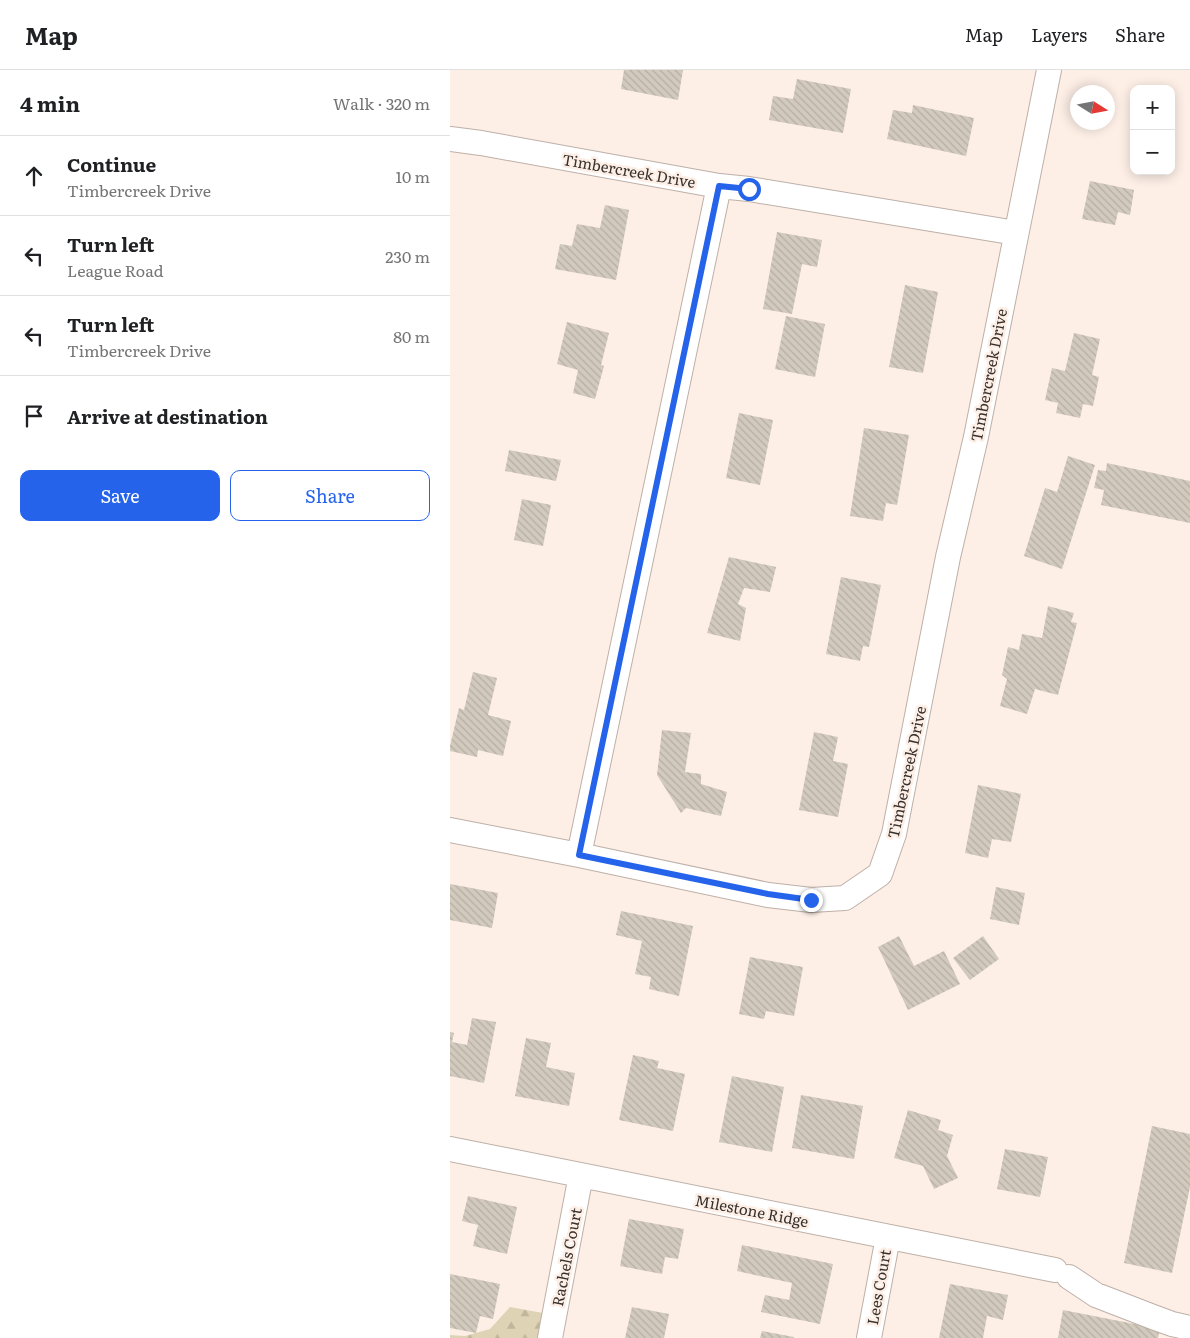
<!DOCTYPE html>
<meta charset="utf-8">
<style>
body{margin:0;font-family:Literata,serif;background:#f6f6f6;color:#202124}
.controls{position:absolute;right:15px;top:15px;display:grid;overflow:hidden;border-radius:10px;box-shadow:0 2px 12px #0003}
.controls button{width:45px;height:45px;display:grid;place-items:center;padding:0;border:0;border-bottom:1px solid #e0e0e0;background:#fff;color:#202124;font:25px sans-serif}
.compass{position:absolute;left:620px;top:15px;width:45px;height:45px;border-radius:50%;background:#fff;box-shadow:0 2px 12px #0003;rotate:101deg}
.stop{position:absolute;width:15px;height:15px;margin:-11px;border:4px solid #2563eb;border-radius:50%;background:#fff}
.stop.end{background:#2563eb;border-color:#fff;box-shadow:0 1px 5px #0008}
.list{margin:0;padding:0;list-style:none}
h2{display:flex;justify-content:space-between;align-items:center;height:65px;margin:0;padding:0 20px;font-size:21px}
h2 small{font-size:16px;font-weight:400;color:#757577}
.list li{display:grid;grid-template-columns:32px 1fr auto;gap:15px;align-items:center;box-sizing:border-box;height:80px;padding:0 20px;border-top:1px solid #e0e0e0}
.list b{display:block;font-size:19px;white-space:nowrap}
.list p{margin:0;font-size:16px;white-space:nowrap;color:#757577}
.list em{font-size:16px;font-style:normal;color:#757577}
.actions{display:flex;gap:10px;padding:15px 20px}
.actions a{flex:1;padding:11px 0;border:1px solid #2563eb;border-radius:10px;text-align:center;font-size:18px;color:#2563eb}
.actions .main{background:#2563eb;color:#fff}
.icon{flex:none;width:28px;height:28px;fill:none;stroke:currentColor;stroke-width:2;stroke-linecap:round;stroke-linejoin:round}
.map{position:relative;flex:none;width:740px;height:1268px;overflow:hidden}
header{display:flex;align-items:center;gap:30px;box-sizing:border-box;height:70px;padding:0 25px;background:#fff;border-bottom:1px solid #e0e0e0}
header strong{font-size:24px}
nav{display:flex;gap:28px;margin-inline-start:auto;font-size:18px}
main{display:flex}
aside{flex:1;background:#fff}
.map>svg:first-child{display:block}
</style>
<header>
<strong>Map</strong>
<nav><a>Map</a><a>Layers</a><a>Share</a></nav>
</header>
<main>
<aside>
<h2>4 min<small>Walk · 320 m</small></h2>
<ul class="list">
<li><svg class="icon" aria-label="ahead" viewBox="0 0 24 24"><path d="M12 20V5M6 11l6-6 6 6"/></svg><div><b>Continue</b><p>Timbercreek Drive</p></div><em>10 m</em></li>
<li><svg class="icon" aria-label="left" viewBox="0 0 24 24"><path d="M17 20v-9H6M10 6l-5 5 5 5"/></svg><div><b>Turn left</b><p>League Road</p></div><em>230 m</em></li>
<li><svg class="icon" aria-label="left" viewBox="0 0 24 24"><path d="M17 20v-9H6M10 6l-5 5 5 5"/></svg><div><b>Turn left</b><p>Timbercreek Drive</p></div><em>80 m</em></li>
<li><svg class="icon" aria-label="arrive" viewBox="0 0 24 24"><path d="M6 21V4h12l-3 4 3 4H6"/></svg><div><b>Arrive at destination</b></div></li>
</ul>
<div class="actions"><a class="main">Save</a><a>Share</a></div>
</aside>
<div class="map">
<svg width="740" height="1268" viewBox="0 0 740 1268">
<defs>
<pattern id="forest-firs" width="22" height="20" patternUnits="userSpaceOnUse" patternTransform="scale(1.25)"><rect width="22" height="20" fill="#ded4b5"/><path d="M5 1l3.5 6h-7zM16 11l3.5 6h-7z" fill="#bfb69c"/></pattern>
<pattern id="building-back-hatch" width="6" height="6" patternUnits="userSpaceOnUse" patternTransform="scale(1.25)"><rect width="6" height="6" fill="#d3cabe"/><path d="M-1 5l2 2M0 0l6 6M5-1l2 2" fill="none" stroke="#b6aea4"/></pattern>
</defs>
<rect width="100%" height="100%" fill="#fdefe6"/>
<path fill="url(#forest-firs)" d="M60,1237L93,1243L89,1268H0V1265L15,1266L40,1259Z"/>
<path fill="url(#building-back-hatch)" d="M174,0H233L228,30L171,19Z
M347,9L401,19L393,63L319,50L323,26L343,29Z
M463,35L524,48L516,86L437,69L443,40L462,43Z
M640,111L684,120L680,145L668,142L665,155L632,149Z
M155,135L179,140L166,210L105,199L110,174L122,176L127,154L150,158Z
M327,162L372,170L367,197L352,194L342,244L313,239Z
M455,215L488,222L473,303L439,297Z
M336,246L375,254L365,307L325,299Z
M117,252L159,263L151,295L154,296L145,329L123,323L128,300L107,294Z
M624,263L650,269L642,305L649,307L643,336L633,334L630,348L606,343L608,333L595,330L602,298L615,301Z
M289,343L323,350L310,415L276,408Z
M414,358L459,365L447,435L436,433L433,451L400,446Z
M59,380L111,390L106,411L55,401Z
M618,386L645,395L612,499L574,486L595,418L607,422Z
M657,393L740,411V453L651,435L654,420L644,418L648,400L656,401Z
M72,429L101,435L93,476L64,470Z
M279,487L326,497L320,522L294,518L288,534L296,538L290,571L257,563Z
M391,507L431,515L419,577L413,576L410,591L376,584Z
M598,536L624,543L621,552L627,553L608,625L585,619L577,644L550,636L557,609L552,605L558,577L569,580L572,564L592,568Z
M23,602L47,608L38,645L61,651L53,686L28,680L27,687L0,681V676L9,638L14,640Z
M212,660L241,663L235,702L251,704V714L277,722L271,746L236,738L231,743L207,705Z
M364,662L388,667L383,691L398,694L388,747L349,740Z
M528,715L571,724L561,772L542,769L538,788L515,783Z
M0,814L48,823L42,858L0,850Z
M546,817L575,823L569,855L540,849Z
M171,841L243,856L229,926L199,919L201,907L185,904L192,871L166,865Z
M449,866L464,896L494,881L510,914L458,940L428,877Z
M533,866L549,889L520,910L503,888Z
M300,887L353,897L344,946L316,941L314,949L289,944Z
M22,948L46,952L34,1013L0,1006V962L4,963L2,972L17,975Z
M76,968L101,973L96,997L125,1003L119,1036L65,1026Z
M183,985L209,991L207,998L235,1004L223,1061L169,1050Z
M282,1006L334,1017L322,1082L269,1072Z
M351,1025L413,1036L404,1089L342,1078Z
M458,1040L491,1050L488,1060L503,1065L497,1086L508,1108L484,1119L473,1096L444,1088Z
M702,1056L740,1064V1117L722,1203L674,1193Z
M555,1079L598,1087L590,1127L547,1119Z
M18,1126L67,1137L57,1184L23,1176L28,1155L12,1151Z
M179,1149L234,1159L228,1189L215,1187L212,1204L170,1196Z
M292,1175L383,1194L370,1254L311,1242L315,1225L339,1230L342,1213L287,1201Z
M0,1204L50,1214L43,1249L30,1246L26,1263L0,1258Z
M500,1214L558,1225L553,1250L537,1246L533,1268H489Z
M182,1237L219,1244L214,1268H175Z
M613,1240L710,1259L708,1268H608Z
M312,1261L344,1267V1268H310Z"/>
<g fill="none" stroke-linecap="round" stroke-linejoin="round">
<g stroke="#beb0a8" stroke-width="26">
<path id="street" d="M0,69L31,73L269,116L299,119L566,163
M0,760L129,785L318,825L361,830L395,828L430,804L444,764L498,487L526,367L599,0
M129,785L269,116
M0,1079L605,1200
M619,1207L646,1225L703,1247L722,1254L740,1258
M100,1268L131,1105
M419,1268L438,1167"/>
</g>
<use href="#street" stroke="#fff" stroke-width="24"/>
</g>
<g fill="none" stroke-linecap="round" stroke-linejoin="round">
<path stroke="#2563eb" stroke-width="6" d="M299,119L269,116L129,785L318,824L361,830"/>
</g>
<g text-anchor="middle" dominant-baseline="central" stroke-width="5" stroke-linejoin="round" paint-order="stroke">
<g font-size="15" fill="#37312e" stroke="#fdefe6">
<text transform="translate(179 100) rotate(10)">Timbercreek Drive</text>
<text transform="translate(538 305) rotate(-79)">Timbercreek Drive</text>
<text transform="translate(456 702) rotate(-78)">Timbercreek Drive</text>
<text transform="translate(302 1140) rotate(11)">Milestone Ridge</text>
<text transform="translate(116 1187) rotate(-79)">Rachels Court</text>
<text transform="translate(428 1217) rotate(-80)">Lees Court</text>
</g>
</g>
</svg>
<div class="controls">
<button>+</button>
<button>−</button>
</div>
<svg class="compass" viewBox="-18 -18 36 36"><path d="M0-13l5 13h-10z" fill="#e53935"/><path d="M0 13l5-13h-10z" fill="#757577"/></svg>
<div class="stop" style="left:299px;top:119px"></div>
<div class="stop end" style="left:361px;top:830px"></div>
</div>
</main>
